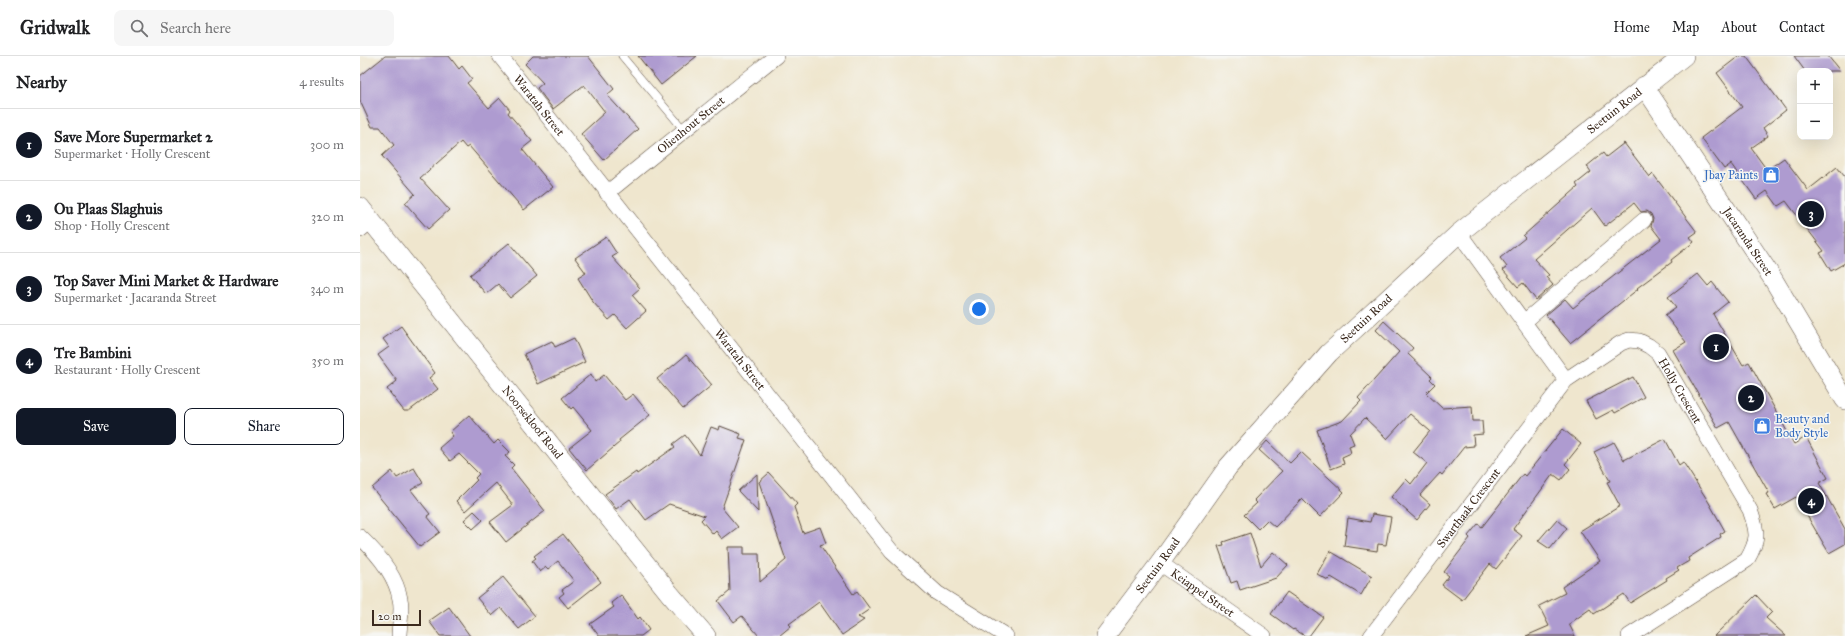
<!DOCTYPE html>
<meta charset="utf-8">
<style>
body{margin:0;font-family:"IM FELL Great Primer",serif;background:#f6f6f6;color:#202124}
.controls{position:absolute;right:12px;top:12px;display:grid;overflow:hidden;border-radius:8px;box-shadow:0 4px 16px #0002}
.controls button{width:36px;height:36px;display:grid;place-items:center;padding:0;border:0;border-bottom:1px solid #e0e0e0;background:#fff;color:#202124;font:20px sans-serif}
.scale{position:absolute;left:12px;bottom:10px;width:49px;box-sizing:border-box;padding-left:4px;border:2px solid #3b2a1e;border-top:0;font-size:11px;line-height:14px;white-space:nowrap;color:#3b2a1e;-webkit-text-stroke:3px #f6f6f2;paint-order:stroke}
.you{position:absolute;left:619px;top:253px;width:14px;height:14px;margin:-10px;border:3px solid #fff;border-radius:50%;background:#1a73e8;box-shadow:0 0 0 6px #1a73e833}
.badge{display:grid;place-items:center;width:26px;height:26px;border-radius:50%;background:#111827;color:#fff;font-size:13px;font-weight:700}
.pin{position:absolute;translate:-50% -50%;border:2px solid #fff;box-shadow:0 1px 4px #0006}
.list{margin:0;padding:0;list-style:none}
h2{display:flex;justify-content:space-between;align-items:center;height:52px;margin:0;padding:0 16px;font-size:17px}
h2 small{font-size:13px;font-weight:400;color:#757577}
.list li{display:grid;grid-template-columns:26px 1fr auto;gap:12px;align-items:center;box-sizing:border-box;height:72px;padding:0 16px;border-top:1px solid #e0e0e0}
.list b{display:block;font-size:15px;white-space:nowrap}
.list p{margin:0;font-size:13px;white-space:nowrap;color:#757577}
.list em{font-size:13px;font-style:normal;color:#757577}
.actions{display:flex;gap:8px;padding:12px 16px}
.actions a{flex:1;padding:9px 0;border:1px solid #111827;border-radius:8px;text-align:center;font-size:14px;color:#111827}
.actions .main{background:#111827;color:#fff}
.icon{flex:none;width:22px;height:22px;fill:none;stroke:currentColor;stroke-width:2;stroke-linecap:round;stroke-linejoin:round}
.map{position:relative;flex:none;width:1485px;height:580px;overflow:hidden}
header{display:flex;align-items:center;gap:24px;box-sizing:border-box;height:56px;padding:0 20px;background:#fff;border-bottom:1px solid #e0e0e0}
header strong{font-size:19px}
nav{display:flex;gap:22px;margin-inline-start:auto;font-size:14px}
.search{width:280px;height:36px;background:#f6f6f6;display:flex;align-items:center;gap:10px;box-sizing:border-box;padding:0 14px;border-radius:8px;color:#757577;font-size:15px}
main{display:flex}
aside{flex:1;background:#fff}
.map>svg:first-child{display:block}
</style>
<header>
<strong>Gridwalk</strong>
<div class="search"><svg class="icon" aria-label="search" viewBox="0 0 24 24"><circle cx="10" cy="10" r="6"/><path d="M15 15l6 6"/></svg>Search here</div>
<nav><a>Home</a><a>Map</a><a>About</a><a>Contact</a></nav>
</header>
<main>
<aside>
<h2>Nearby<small>4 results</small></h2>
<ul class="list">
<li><span class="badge">1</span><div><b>Save More Supermarket 2</b><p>Supermarket · Holly Crescent</p></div><em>300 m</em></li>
<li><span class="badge">2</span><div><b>Ou Plaas Slaghuis</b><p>Shop · Holly Crescent</p></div><em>320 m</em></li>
<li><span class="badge">3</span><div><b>Top Saver Mini Market &amp; Hardware</b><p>Supermarket · Jacaranda Street</p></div><em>340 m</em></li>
<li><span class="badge">4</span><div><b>Tre Bambini</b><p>Restaurant · Holly Crescent</p></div><em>350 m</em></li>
</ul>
<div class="actions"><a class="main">Save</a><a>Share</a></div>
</aside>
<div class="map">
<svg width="1485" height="580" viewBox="0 0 1485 580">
<rect width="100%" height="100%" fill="#f6f6f2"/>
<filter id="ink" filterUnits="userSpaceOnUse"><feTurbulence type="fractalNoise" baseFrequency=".025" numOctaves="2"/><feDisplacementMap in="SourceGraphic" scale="8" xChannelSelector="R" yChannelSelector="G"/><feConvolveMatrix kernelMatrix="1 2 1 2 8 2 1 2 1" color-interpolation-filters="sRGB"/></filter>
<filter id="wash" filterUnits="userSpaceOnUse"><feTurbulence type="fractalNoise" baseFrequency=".012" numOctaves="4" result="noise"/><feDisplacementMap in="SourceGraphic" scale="16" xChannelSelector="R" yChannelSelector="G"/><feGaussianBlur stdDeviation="0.9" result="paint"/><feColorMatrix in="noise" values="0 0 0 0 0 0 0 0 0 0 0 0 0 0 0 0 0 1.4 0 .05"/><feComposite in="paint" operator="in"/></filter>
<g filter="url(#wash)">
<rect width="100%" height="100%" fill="#efe6ce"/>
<g id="blocks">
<path fill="#ae9bd0" d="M25,0H89L99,13L102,10L112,23L107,27L129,52L140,42L150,54L148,57L172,85L162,93L193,131L164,154L109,90L106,92L101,86L60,122L89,154L68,173L45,147L55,138L22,100L34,89L20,71H12L0,45V20Z
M173,0H228L254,33L247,39L278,73L244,104L221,78L245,56L224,29L193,53L177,32L183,27L165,8Z
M278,0H337L301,29Z
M1379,0H1386L1426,54L1403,72L1408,80L1391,92L1407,114L1424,102L1448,134L1477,111L1485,121V207L1471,215L1460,197L1464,195L1426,145L1418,150L1407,135L1396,143L1371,108L1364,113L1341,82L1382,51L1357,17Z
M1434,0H1468L1480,15H1445Z
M1264,87L1290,121L1293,118L1337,176L1330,181L1334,186L1311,204L1312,206L1277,232L1278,233L1210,287L1186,259L1205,243L1213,252L1301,183L1291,170L1293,163L1291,158L1287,155L1281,156L1274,147L1245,170L1232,152L1174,203L1189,219L1186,221L1193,229L1176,244L1163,227L1158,231L1143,214L1147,211L1140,202L1165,182L1163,180L1218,131L1216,128L1231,116L1227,110L1243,97L1246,101Z
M246,181L257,198L252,201L280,232L272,239L286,255L267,272L255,259L249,264L233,246L218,222L226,217L215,202Z
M149,187L177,220L150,242L138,228L126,238L110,219Z
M1338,218L1348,230L1352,226L1368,246L1353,258L1383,309L1389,306L1434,388L1446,381L1468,422L1459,427L1485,473V488L1469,497L1436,441L1415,453L1406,438L1409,437L1369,366L1358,372L1313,294L1326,286L1305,259L1316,251L1308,241Z
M1024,265L1053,292L1048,298L1072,321L1070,323L1075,328L1066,337L1082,352L1112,350L1113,365H1122L1123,378L1113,379L1114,390L1104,391L1082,419L1080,417L1060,439L1070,448L1057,464L1031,441L1046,423L1051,428L1067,407L1053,396L1070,375L1050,358L1027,383L1005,362L990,378L994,388L989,390L991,397L982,401L984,408L971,413L957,374L982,365L1001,345L998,342L1039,296L1016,274Z
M41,270L75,317L69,322L78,333L49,355H44L27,333L37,325L18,299L29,291L23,283Z
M214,282L225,306L178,328L164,298L192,285L195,291Z
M326,299L352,329L323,353L297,323Z
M231,318L235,326L244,319L265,344L273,338L290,359L259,384L260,386L227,414L209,392L232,374L213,351L211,353L202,342Z
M1273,321L1284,341L1255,357L1253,354L1236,363L1226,345Z
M109,359L134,388L138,384L150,396L145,400L154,409L151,412L185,455L146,486L130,466L153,449L136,427L105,455L96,445L117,424L115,422L119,418L99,398L90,405L79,392L93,380L90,376Z
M360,370L381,378L379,382L386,384L362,452L378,471L362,483L356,475L353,478L341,464L345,460L309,448L286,464L270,443L256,453L245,438L276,416L277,418L315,391L313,388L325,379L340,399L351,371L359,374Z
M1203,373L1221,388L1205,408L1210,413L1201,424L1193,418L1153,473L1162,480L1136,513L1130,508L1102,544L1082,529L1089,520L1084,516L1110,482L1108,480L1118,468L1122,471L1163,418L1165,420Z
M1305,383L1319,409L1323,406L1348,445L1365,475L1360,478L1361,481L1328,502L1329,505L1317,512L1319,514L1306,522L1307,524L1270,547L1264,538L1234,558L1230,553L1209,568L1215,580H1166L1189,570L1179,550L1205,537L1202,531L1240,505L1220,475L1260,450L1247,426L1250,425L1234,396L1254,386L1264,404Z
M907,385L930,407L941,396L984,436L960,461L942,443L915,471L907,464L898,473L884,459L897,447L894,444L922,415L899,394Z
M54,412L63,427L51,434L70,458L67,460L80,476L60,491L12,432L32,415L37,422Z
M409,417L437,448L434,451L443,477L460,471L466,487L460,489L493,538L497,535L510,553L498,561L504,564L482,579L459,546L429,568L431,570L419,580H399L382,560L374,566L358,545L370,535L368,491H384V498H399L400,526L426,504L399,426Z
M397,418L398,456L378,435Z
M114,455L123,464L113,473L104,464Z
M1012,458L1031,461L1026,489L1018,488L1017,495L984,490L988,462L1010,466Z
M1197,463L1207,472L1190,493L1178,485Z
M890,477L901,510L913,496L928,509L916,522L880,534L877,525L871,527L858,490L864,489L863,486Z
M203,478L241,526L208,552L199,541L204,537L202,534L214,525L198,505L188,513L186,511L180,516L172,505L176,502L174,500Z
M970,495L1012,520L1001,539L971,521L968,524L957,518Z
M143,521L175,560L159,573L141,552L132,560L117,542Z
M927,536L963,561L949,580H945L934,573L933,574L911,558Z
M261,539L278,563L280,561L289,574L281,580H239L230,568L254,551L251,547Z
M1396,539L1412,556L1406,562L1426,580H1354Z
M89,551L110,580H80L69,565Z"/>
</g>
</g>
<g filter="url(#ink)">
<use href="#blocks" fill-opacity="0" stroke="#564638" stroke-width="1"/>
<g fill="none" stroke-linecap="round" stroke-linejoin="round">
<g stroke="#564638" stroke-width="8">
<path id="service" d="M262,0L324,74"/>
</g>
<g stroke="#564638" stroke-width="16">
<g id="minor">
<path id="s1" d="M140,0L532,496L577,537L646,580"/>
<path id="s2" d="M247,137L416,0"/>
<path d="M0,174L11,165"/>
<path d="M1099,177L1206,324"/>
<path d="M1164,266L1284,164"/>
<path d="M0,481C17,497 36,519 40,543C43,554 39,568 39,580"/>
<path id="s3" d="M800,507L904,580"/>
<path id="s4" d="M1011,580L1206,324L1261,287L1269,284L1279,285L1289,290L1298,297L1390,454C1398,477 1399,483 1387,504L1269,580"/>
</g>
</g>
<g stroke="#564638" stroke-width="20">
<g id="tertiary">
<path id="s5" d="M1284,30L1413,223L1485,344"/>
<path id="s6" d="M0,151L310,538L346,580"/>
<path id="s7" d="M745,580L800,507L868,411L969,297L1099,177L1324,0"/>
</g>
</g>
<use href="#service" stroke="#fff" stroke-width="7"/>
<use href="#minor" stroke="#fff" stroke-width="15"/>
<use href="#tertiary" stroke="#fff" stroke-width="19"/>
</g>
</g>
<defs>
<g id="shop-square" transform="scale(0.9)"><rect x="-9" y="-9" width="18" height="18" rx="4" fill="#3f7fe0" stroke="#f6f6f2"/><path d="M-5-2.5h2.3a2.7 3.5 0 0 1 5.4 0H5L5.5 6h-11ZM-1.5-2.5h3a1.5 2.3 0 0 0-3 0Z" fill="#fff"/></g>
</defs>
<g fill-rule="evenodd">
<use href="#shop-square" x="1411" y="119"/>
<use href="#shop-square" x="1402" y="370"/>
</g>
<g text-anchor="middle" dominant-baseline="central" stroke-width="3" stroke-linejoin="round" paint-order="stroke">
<g font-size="12" fill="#3b2a1e" stroke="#f6f6f2">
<text stroke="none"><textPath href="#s1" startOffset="63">Waratah Street</textPath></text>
<text stroke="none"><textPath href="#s7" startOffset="736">Seetuin Road</textPath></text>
<text stroke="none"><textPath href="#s2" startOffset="108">Olienhout Street</textPath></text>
<text stroke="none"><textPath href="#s5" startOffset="187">Jacaranda Street</textPath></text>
<text stroke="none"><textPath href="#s7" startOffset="412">Seetuin Road</textPath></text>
<text stroke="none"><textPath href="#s1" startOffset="387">Waratah Street</textPath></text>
<text stroke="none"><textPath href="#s4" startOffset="473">Holly Crescent</textPath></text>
<text stroke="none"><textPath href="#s6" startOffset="276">Noorsekloof Road</textPath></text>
<text stroke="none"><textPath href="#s4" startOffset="161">Swarthaak Crescent</textPath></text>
<text stroke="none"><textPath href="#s7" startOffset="88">Seetuin Road</textPath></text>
<text stroke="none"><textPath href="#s3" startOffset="52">Keiappel Street</textPath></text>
</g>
<g font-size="12" fill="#366cbe" stroke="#f6f6f2" text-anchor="end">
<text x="1398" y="119">Jbay Paints</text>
<text x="1415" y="363" text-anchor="start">Beauty and<tspan x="1415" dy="14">Body Style</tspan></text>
</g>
</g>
</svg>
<div class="controls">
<button>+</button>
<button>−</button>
</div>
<div class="scale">20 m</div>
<div class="you"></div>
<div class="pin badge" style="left:1356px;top:291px">1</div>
<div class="pin badge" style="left:1391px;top:342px">2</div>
<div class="pin badge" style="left:1451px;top:158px">3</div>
<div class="pin badge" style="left:1451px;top:445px">4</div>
</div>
</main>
